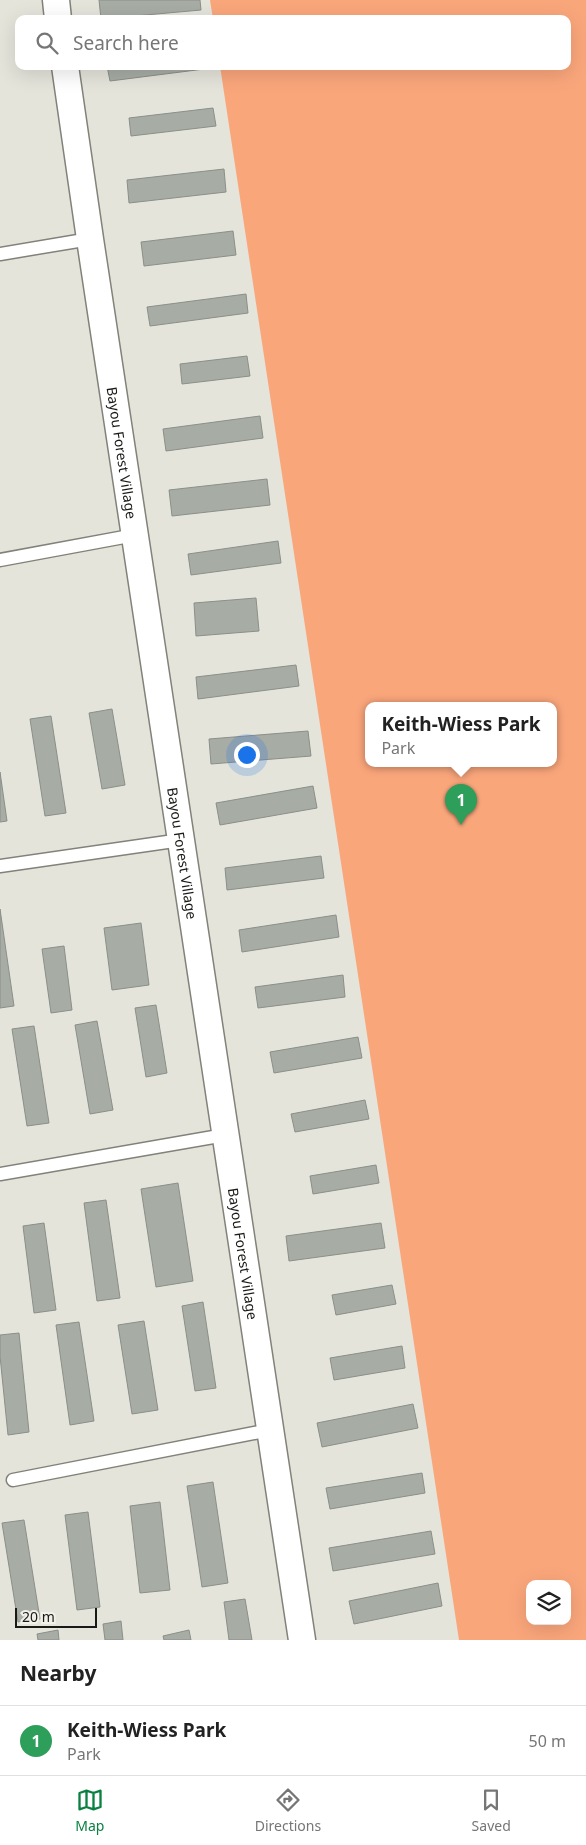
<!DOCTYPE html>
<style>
body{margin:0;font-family:"Noto Sans",sans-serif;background:#f6f6f6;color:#222}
.controls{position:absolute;right:15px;bottom:15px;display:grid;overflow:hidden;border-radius:10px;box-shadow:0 5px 20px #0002}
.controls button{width:45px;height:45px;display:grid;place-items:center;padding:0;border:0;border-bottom:1px solid #e0e0e0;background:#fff;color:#222;font:25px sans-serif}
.scale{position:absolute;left:15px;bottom:12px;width:82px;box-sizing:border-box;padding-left:5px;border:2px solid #191916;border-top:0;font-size:14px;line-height:18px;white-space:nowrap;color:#191916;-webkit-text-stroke:4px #f1f1e9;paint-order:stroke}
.you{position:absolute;left:246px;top:754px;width:18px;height:18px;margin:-12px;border:4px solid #fff;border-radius:50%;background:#1a73e8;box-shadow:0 0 0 8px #1a73e833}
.badge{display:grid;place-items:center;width:32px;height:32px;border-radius:50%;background:#0b8043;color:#fff;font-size:16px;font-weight:700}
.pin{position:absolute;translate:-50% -41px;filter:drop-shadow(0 1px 2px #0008)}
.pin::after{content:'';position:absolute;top:26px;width:18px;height:15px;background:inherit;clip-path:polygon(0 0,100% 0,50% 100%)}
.popup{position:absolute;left:365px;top:702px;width:192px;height:65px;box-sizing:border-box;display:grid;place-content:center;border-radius:10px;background:#fff;filter:drop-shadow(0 1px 4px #0005);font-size:16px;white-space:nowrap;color:#767676}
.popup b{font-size:19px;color:#222}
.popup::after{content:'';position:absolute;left:50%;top:100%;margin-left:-10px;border:10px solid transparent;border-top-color:#fff}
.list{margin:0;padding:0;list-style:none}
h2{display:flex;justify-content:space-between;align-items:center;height:65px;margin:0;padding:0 20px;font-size:21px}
h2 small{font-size:16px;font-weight:400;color:#767676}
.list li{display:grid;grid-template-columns:32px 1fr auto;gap:15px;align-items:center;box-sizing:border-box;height:70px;padding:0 20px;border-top:1px solid #e0e0e0}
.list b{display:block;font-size:19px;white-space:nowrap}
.list p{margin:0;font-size:16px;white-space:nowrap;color:#767676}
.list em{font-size:16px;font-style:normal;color:#767676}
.icon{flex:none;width:28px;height:28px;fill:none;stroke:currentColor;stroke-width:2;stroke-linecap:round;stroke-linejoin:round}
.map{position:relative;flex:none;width:586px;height:1640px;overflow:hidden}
.search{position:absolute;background:#fff;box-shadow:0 5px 20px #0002;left:15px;right:15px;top:15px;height:55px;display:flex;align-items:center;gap:12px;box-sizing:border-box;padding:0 18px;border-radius:10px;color:#767676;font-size:19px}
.sheet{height:135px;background:#fff}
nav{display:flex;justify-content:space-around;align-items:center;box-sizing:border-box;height:70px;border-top:1px solid #e0e0e0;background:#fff;font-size:14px;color:#767676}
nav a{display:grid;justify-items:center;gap:2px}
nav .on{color:#0b8043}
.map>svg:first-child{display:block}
</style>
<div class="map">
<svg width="586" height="1640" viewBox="0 0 586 1640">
<rect width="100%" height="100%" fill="#e4e4db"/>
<path fill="#faa67b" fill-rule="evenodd" d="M210,0H586V1640H459L220,66H567V19H213ZM368,706H554V764H368ZM530,1584H567V1621H530Z"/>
<path fill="#a7aca5" stroke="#8a8f89" d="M99,0H200L201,10L101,19Z
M107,66H212V68L110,81Z
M213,108L216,126L131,136L129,118Z
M224,169L226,192L129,203L127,180Z
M233,231L236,255L144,266L141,242Z
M246,294L248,313L150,326L147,307Z
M247,356L250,376L182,384L180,364Z
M260,416L263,438L166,451L163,429Z
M267,479L270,505L172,516L169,490Z
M278,541L281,563L191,575L188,554Z
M256,598L259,631L196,636L194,603Z
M296,665L299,686L198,699L196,677Z
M112,709L125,785L102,789L89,713Z
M51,716L66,813L45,816L30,719Z
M308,731L311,756L211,764L209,739Z
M0,772L7,821L0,822Z
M313,786L317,808L220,825L216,803Z
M321,856L324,878L227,890L225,868Z
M0,909L14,1006L0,1008Z
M336,915L339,937L242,952L239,930Z
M141,923L149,985L112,990L104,928Z
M64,946L72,1010L51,1013L42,949Z
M343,975L345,997L258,1008L255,987Z
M156,1005L167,1073L146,1077L135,1008Z
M97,1021L113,1110L90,1114L75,1025Z
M34,1026L49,1123L27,1126L12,1029Z
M358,1037L362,1058L274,1073L270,1052Z
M365,1100L369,1119L295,1132L291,1114Z
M376,1165L379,1183L313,1194L310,1176Z
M178,1183L193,1281L156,1287L141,1189Z
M106,1200L120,1298L97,1301L84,1203Z
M44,1223L56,1310L34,1313L23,1226Z
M381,1223L385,1248L289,1261L286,1236Z
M392,1285L396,1304L336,1315L332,1295Z
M203,1302L216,1388L195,1391L182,1306Z
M144,1321L158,1410L132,1414L118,1325Z
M79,1322L94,1421L70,1425L56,1325Z
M19,1333L29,1432L8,1435L0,1356V1335Z
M402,1346L405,1368L334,1380L330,1358Z
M413,1404L418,1428L322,1447L317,1423Z
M422,1473L425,1493L330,1509L326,1488Z
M213,1482L228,1583L202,1587L187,1486Z
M160,1502L170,1590L140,1593L130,1506Z
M88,1512L100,1607L77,1610L65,1515Z
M24,1520L40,1619L18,1622L2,1523Z
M431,1531L435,1554L333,1571L329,1548Z
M438,1583L442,1606L354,1624L349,1601Z
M245,1599L252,1640H229L224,1602Z
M121,1621L123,1640H105L103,1624Z
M58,1630L59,1640H38L37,1634Z
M189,1630L191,1640H164L163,1636Z"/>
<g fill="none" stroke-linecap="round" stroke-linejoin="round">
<g stroke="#82827a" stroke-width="15">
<path id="lane" d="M0,254L90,239
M0,560L135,535
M0,866L181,840
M0,1174L225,1135
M13,1480L270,1430"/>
</g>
<g stroke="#82827a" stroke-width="29">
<g id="street">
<path d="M56,0L58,19"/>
<path id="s1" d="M65,66L90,239L302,1640"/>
</g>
</g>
<use href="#lane" stroke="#fff" stroke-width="12"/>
<use href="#street" stroke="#fff" stroke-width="26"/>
</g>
<g text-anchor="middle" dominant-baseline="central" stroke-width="4" stroke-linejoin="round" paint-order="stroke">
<g font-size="14" fill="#191916" stroke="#f1f1e9">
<text stroke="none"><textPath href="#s1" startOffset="391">Bayou Forest Village</textPath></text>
<text stroke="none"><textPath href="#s1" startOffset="796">Bayou Forest Village</textPath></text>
<text stroke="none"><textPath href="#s1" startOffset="1201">Bayou Forest Village</textPath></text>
</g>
</g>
</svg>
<div class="controls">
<button><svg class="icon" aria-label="layers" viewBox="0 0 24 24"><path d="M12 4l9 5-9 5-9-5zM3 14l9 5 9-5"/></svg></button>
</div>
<div class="scale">20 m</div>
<div class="you"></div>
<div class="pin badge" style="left:461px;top:825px;background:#2e9e5b">1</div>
<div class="popup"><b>Keith-Wiess Park</b>Park</div>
<div class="search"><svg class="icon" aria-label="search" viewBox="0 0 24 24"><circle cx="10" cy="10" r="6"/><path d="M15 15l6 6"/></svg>Search here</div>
</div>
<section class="sheet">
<h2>Nearby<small></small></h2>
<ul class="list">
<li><span class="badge" style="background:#2e9e5b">1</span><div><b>Keith-Wiess Park</b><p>Park</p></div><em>50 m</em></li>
</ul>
</section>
<nav>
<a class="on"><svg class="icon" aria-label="map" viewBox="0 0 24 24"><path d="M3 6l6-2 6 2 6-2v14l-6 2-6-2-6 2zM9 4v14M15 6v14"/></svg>Map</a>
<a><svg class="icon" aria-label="directions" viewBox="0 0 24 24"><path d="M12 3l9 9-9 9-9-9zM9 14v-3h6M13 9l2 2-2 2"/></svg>Directions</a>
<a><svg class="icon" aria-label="saved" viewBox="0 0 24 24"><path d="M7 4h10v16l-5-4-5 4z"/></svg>Saved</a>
</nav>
